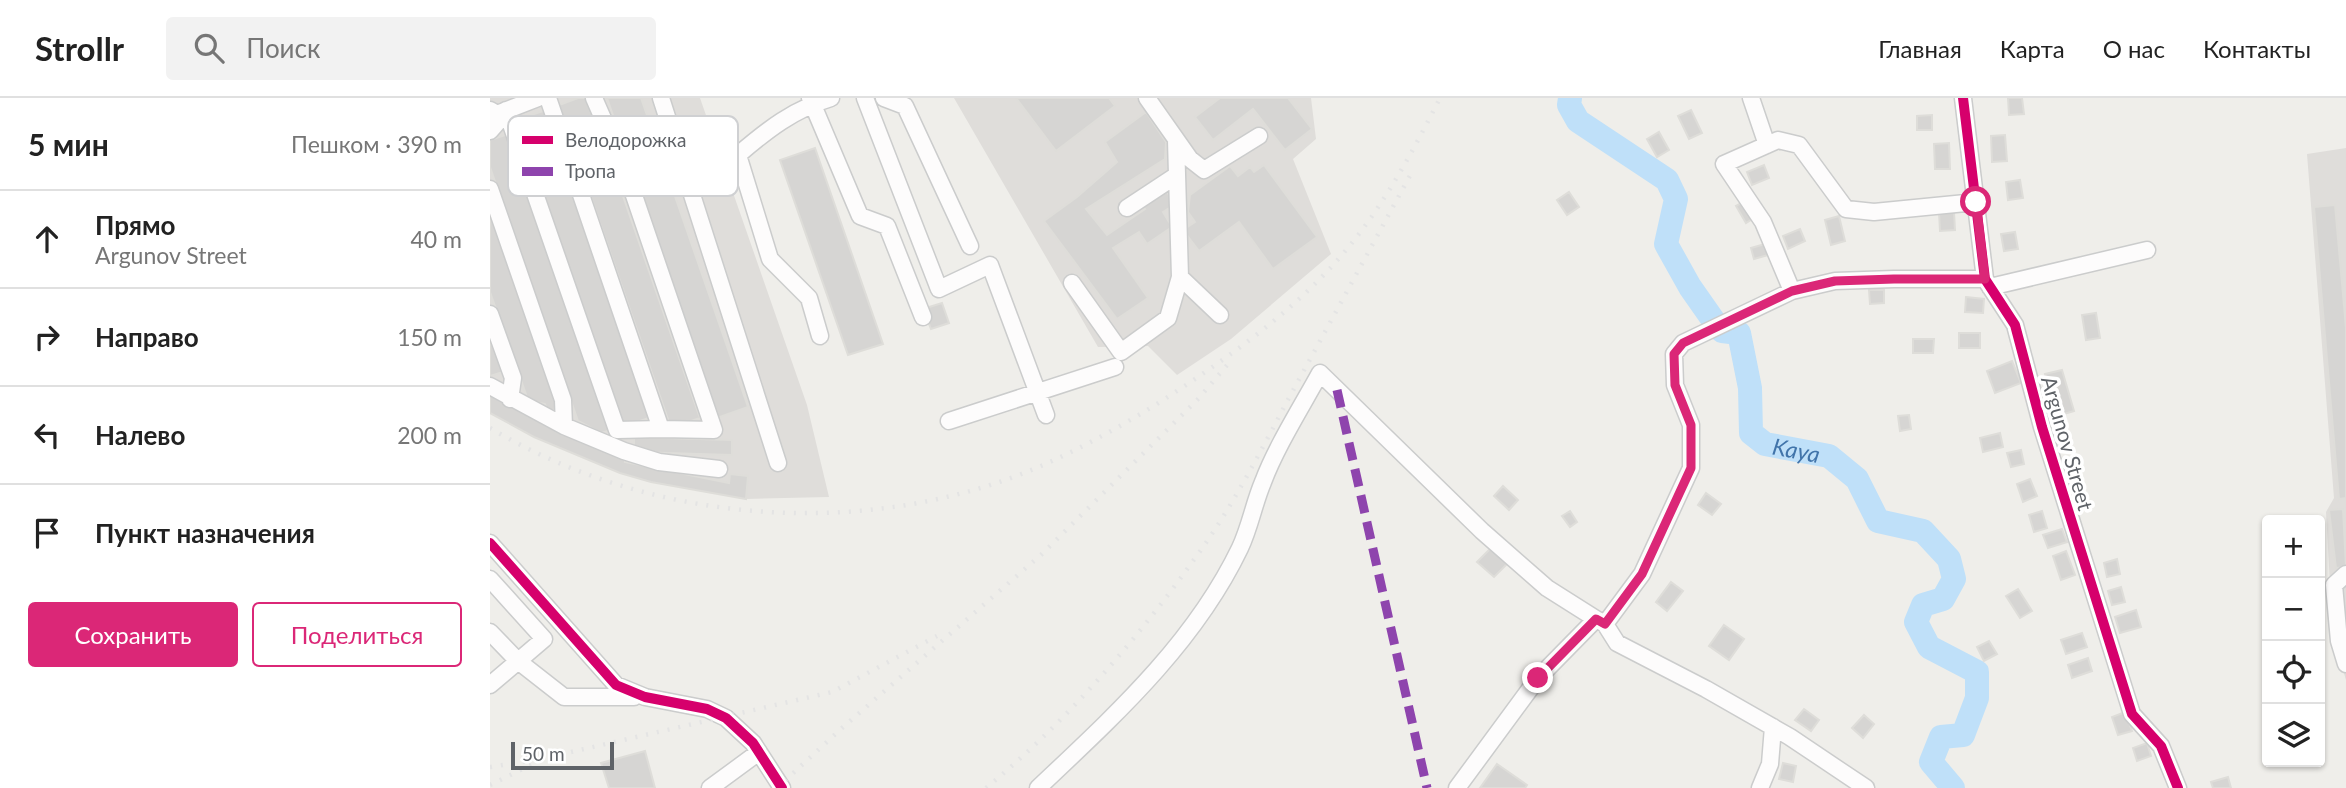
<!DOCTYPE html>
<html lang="ru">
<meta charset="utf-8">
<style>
body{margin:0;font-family:Lato,sans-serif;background:#f2f2f2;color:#222}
.controls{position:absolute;right:21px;bottom:21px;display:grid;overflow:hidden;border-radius:7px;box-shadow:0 2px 5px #0004}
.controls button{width:63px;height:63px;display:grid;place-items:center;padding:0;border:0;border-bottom:2px solid #e0e0e0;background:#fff;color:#222;font:35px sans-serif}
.scale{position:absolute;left:21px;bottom:18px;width:103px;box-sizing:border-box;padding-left:7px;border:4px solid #5f6368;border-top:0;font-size:19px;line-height:24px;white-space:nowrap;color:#5f6368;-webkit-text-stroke:5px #fff;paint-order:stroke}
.stop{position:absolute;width:21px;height:21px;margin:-16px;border:5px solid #db2777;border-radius:50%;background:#fff}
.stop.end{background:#db2777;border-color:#fff;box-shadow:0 2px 7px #0008}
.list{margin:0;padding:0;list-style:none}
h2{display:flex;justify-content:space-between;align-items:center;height:91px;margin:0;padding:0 28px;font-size:30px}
h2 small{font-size:23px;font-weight:400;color:#767676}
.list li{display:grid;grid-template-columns:46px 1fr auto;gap:21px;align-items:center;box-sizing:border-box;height:98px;padding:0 28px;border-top:2px solid #e0e0e0}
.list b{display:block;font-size:26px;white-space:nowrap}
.list p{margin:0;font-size:23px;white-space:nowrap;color:#767676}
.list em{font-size:23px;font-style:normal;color:#767676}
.actions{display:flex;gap:14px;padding:21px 28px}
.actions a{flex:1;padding:16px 0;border:2px solid #db2777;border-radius:7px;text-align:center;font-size:24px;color:#db2777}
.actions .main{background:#db2777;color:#fff}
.icon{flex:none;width:38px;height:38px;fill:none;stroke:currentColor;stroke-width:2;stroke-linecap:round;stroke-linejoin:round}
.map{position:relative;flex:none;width:1856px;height:690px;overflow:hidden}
header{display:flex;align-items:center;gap:42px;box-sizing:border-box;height:98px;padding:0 35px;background:#fff;border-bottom:2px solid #e0e0e0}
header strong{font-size:33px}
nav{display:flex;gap:38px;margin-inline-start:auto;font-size:24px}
.search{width:490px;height:63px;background:#f2f2f2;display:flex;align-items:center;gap:18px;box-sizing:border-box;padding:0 24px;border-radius:7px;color:#767676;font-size:26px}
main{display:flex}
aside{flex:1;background:#fff}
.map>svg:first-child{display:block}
</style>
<header>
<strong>Strollr</strong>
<div class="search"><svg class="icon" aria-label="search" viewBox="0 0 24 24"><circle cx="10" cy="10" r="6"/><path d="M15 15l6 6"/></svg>Поиск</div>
<nav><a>Главная</a><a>Карта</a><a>О нас</a><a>Контакты</a></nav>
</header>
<main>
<aside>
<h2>5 мин<small>Пешком · 390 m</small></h2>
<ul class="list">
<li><svg class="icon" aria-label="ahead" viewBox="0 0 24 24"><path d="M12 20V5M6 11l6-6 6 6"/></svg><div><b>Прямо</b><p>Argunov Street</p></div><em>40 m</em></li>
<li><svg class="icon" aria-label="right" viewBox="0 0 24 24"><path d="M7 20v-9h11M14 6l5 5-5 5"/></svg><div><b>Направо</b></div><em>150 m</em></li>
<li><svg class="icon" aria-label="left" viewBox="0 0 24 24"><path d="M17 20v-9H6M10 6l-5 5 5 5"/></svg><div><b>Налево</b></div><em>200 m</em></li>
<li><svg class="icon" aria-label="arrive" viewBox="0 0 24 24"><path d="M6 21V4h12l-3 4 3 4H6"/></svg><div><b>Пункт назначения</b></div></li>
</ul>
<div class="actions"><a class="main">Сохранить</a><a>Поделиться</a></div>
</aside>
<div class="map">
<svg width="1856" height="690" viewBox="0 0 1856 690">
<rect width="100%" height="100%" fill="#efeeea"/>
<path fill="#dfddda" d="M0,0H210L317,307L339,399L256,401L161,384L130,375L44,339L0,315Z
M464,0H821L826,41L803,61L841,156L741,241L687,277L658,248L608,249Z
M1856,50V582L1843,540L1836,414L1844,400L1817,56Z"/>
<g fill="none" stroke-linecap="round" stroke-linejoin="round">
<path stroke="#bfe0f9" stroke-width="24" id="s1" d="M1080,0L1079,7L1088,23L1177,82L1186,101L1176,146L1200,189L1228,229L1232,233L1249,235L1260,290L1261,335L1275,346L1339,358L1367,381L1388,423L1433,433L1459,461L1464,481L1453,501L1433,507L1426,524L1439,549L1487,574V600L1473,637L1451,639L1441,664L1463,690"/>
</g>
<path fill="#d6d5d3" stroke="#deddd9" stroke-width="2" d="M88,0H99L210,320L181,330L69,7Z
M117,0H151L258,309L227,320Z
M526,0H619L625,8L566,53Z
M730,0H798L822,31L795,52L763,11L723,42L705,19Z
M1518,0H1532L1534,16L1519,17Z
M56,12L162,319L132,329L26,22Z
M1201,12L1212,35L1199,41L1188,18Z
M656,14L676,44L675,61L596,111L617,137L655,111L652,107L677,93L684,107L673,114L682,129L657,146L649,134L623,150L658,200L627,221L554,123L587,99L627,64L615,44Z
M1442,17V32H1427V18Z
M1169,34L1179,52L1167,59L1157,41Z
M18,36L121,332L111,335L88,323L0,69V42Z
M1515,37L1517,63L1502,64L1501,38Z
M1459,45L1460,71H1445L1444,46Z
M325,50L393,246L358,257L290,62Z
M774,67L827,139L783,171L749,124L709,153L693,132L705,124L698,114L700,97L740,68L748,78L760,69L764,74Z
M1274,67L1279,80L1262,87L1257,74Z
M1530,82L1533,100L1518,102L1516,84Z
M1079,94L1089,109L1077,117L1067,102Z
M1255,103L1264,120L1256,125L1246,108Z
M1845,107L1856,230V400L1849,401L1824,109Z
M0,111L69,310L58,314L55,306L38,302L0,194Z
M1449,114H1464L1465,132L1450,133Z
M1349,118L1355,143L1341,147L1335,122Z
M1310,131L1315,143L1298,151L1293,138Z
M1525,134L1528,151L1514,153L1511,136Z
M1275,146L1278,157L1264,161L1261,150Z
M1379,192H1394V205L1380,206Z
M1476,199L1494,201L1493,215L1475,214Z
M452,205L459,225L441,231L433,211Z
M1606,215L1610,240L1596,242L1592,217Z
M0,235L13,274L0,278Z
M1469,235H1490V250H1469Z
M1423,241H1444L1443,255H1423Z
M1522,263L1531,285L1505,295L1497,273Z
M1572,272L1584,313L1567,318L1555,276Z
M0,296L136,359L135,364L239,385L240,376L258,378L256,401L161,384L130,375L44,339L0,315Z
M1419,317L1421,331L1410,333L1408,318Z
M1510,335L1513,349L1493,354L1490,340Z
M144,339L242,342V357L144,354Z
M1531,352L1534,366L1521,369L1517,355Z
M1540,381L1547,398L1533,404L1527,386Z
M1013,388L1028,402L1019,412L1004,398Z
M1216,395L1231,406L1222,417L1208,407Z
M1853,411L1856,469L1846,470L1839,412Z
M1080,413L1087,424L1080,429L1072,418Z
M1552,413L1557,430L1544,434L1539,417Z
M1572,431L1577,444L1558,450L1553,437Z
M1001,450L1017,466L1004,479L987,464Z
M1576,453L1585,477L1571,482L1563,458Z
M1627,461L1630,476L1617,479L1614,465Z
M1181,484L1193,493L1177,513L1166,504Z
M1631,489L1635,504L1622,507L1618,493Z
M1528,491L1542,513L1530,520L1516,498Z
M1646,512L1651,529L1630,535L1625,519Z
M1234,527L1254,541L1239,562L1219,548Z
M1592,535L1597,549L1576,556L1571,542Z
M1499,543L1507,556L1494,563L1487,549Z
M1598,560L1602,573L1582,580L1578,567Z
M1314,611L1329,622L1321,633L1305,622Z
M1635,614L1642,633L1628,637L1622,619Z
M1374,617L1384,626L1373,640L1362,630Z
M1657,645L1661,658L1647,663L1643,650Z
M155,653L165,690H119L111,665Z
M1293,665L1306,668L1303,684L1289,681Z
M1007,666L1037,687L1035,690H990Z
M1738,679L1741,690H1723L1721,684Z"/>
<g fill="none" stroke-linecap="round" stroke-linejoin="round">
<g stroke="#cbcccc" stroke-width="19">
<path id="minor" d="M58,0L171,331L224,332L135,71L104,0
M171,0L288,365
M320,0L370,118L397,128L433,219
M375,0L449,191L500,167L556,317
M394,0L415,8L480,148
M657,0L700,61L714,72L769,38
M1261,0L1277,47
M1473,0L1495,181L1525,227L1552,329L1642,616L1671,648L1688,690
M0,12L7,16V25L0,33
M16,12L127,332L171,331
M7,16L48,0
M0,91L73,302L74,328
M637,110L687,77
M690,179L730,217
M582,185L631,254L678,220L690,179L686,42
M1500,189L1657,152
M1302,193L1273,124L1234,66L1288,42L1309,47L1356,111L1384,114L1486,104
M0,216L23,280L20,301
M330,238L319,200L280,161L248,57C277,32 304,11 341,0
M0,288L74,328L134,353L169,364L229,371
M459,323L625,269
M0,445L126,587L155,599L217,611L236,620L263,645L292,690
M1856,476L1844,487L1849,543L1856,566
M0,481L54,541L0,587
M1115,526L1127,545L1216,591L1300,639L1376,690
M0,534L28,563L74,599H144
M220,690L269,654
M548,690C624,618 704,546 750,450C760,429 764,405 773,384C786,349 812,308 830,275L992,433L1057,490L1106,521
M967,690L1048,580L1106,521L1115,526L1152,476L1201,370V327L1185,287L1184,256L1193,245L1302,193L1345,183L1404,181H1495
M1270,690L1280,666L1283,629"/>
</g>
<use href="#minor" stroke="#fdfcfc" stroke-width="16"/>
<path stroke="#e4e4e4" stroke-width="4.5" stroke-dasharray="2 9" stroke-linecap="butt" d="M0,330C163,427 377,443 551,368C603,345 653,316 699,285C754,248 808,208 851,158C892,111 922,55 950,0
M0,669L37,663
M0,687L55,660L342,594L447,538
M287,690L352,630L552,456L709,300L738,266
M496,690C573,627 645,544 703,463C741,412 770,354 800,298C841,223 881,149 922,74"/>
<path stroke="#8e44ad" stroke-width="9" stroke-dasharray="18 9" stroke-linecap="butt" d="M847,292L937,690"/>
<g stroke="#fff" stroke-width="15">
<path id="cycleway" d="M1473,0L1495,181L1525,227L1552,329L1642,616L1671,648L1688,690
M0,445L126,587L155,599L217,611L236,620L263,645L292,690"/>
</g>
<use href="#cycleway" stroke="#d6006c" stroke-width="10"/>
</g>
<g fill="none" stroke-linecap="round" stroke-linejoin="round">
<path stroke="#db2777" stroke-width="9" d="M1048,580L1106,521L1115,526L1152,476L1201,370V327L1185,287L1184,256L1193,245L1302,193L1345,183L1404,181H1495L1486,104"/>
</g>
<g text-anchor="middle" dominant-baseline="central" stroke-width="7" stroke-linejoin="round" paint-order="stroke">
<g font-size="21" fill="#5f6368" stroke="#fff">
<text transform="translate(1578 345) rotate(74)">Argunov Street</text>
</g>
<g font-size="23" font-style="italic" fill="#4174aa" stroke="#fff">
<text stroke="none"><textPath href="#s1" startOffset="471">Kaya</textPath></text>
</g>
</g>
<rect x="18" y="18" width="230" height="80" rx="10" fill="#fff" stroke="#cfd0d2" stroke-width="2"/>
<rect x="32" y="38" width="31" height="8" fill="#d6006c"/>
<rect x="32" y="69" width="31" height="9" fill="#8e44ad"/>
<g font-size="19" fill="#5f6368">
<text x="75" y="49">Велодорожка</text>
<text x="75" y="80">Тропа</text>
</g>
</svg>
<div class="controls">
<button>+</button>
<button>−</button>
<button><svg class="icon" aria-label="locate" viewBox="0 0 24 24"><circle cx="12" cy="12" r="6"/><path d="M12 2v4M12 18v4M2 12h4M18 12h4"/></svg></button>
<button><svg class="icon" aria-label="layers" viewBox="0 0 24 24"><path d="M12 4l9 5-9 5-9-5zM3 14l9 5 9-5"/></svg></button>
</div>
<div class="scale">50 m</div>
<div class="stop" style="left:1486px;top:104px"></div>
<div class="stop end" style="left:1048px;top:580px"></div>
</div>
</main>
